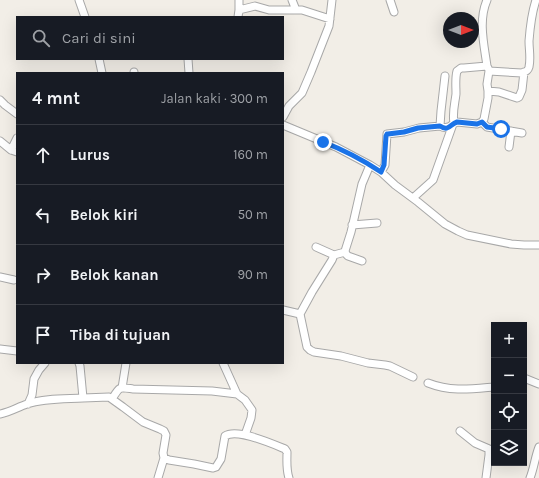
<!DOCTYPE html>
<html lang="id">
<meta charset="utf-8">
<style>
body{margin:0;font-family:Karla,sans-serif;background:#20242c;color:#f1f3f6}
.controls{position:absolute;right:12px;bottom:12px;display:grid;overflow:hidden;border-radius:0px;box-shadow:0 4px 16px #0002}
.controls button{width:36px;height:36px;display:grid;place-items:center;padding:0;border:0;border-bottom:1px solid #363941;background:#171b24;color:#f1f3f6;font:20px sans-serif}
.compass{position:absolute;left:443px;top:12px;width:36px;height:36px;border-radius:50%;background:#171b24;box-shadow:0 4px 16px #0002;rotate:90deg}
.stop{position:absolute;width:12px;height:12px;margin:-9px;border:3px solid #1a73e8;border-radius:50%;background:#fff}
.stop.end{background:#1a73e8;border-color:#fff;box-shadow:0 1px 4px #0008}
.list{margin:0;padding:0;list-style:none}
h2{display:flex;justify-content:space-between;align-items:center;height:52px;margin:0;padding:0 16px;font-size:17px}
h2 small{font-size:13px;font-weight:400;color:#9ea1a6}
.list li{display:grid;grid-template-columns:26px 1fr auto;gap:12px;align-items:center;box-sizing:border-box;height:60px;padding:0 16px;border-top:1px solid #363941}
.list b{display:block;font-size:15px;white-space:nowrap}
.list em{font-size:13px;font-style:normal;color:#9ea1a6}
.icon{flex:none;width:22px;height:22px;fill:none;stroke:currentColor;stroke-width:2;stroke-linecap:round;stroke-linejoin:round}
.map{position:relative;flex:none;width:539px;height:478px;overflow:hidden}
.search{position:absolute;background:#171b24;box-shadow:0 4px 16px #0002;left:16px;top:16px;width:268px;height:44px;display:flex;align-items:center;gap:10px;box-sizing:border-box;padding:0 14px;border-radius:0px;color:#9ea1a6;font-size:15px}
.panel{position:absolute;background:#171b24;box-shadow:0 4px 16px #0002;left:16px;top:72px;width:268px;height:292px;border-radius:0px}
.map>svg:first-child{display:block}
</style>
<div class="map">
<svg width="539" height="478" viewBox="0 0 539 478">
<rect width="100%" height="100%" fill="#f2eee7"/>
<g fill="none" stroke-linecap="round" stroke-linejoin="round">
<g stroke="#a8a8a8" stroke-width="9">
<path id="minor" d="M79,0L85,17
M239,0V10
M292,0L296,10
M390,0L394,12
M487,0C478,21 484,44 487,66L489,70
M238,17L239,10L255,6L269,10H302L330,19
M99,59L102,73
M188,59L189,73
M134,73V72
M445,76L441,111L440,126C445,129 449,128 453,124
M488,91L499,92L517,98L519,97L522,90L524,72
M0,100L5,105L17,114
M283,117L289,106L302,93L311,72L329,26L332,0
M482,122L487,127L522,133
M454,123C452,113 455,103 456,94C456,86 455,78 457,71L461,68H464L487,66
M283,125L336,147L370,165L381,172L395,185L418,202L445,224L458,231L467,235L511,244L524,245H539
M0,141L11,150L17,152
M509,147L511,131
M11,150L17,138
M381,172L385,165L387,134L404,132L419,128L440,126
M413,198L433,180L453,124L457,122L477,124L482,122L484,119L488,98V91L487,84L489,71L522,73C526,72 528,71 529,67C531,58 529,50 529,41C530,28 532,12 536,0
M352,225L377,223
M316,247L334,255L345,252
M362,261L348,256L346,254L345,251L351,232L362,184L370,165
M0,277L14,280
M283,310L300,314L307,347L310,350L314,352L341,356L368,363L385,365L390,366L413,377
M300,314L312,292L332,260L334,255
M0,349L17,351
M79,363L80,366L83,398L109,397L123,407L143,422L160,429L164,431L166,435L163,453L164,458L158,478
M223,363L237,394L245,400L252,410L251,418L245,435
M524,378L539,384
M428,383C451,392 471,389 494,387
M122,388L126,363
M112,399C120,386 119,387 133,389L212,391L237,394
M28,404L32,395L34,379L39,370L45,363
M0,414C10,412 18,407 27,404C45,398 65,399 83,398
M460,431L475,443L489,449V455L486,478
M164,458L169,460L194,464L213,468L216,467L221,459L225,436C237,428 273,444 285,449L287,452C287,461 286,469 289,478
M530,478C534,468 535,457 539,447"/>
</g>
<use href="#minor" stroke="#fff" stroke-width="7"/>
</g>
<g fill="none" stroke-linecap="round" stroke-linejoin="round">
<path stroke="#1a73e8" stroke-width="5" d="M323,142C344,150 363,160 381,172L384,165L386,136L387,134H388L404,132L418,128L440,126C449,132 450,124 457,122L477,124L482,122L487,127L501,129"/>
</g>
</svg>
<div class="controls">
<button>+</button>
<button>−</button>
<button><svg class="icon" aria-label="locate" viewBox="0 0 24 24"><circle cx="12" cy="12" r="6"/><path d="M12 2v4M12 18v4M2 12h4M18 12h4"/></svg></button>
<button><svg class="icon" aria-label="layers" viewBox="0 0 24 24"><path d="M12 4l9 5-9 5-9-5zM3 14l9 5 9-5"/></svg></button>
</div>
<svg class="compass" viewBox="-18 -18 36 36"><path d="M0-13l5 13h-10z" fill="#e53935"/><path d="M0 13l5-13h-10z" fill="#9ea1a6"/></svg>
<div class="stop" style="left:501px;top:129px"></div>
<div class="stop end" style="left:323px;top:142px"></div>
<div class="search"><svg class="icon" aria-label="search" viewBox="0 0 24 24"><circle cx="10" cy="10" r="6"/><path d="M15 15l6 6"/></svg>Cari di sini</div>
<section class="panel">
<h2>4 mnt<small>Jalan kaki · 300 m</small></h2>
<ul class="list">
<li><svg class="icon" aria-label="ahead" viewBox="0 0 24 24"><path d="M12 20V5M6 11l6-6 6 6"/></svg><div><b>Lurus</b></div><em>160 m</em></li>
<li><svg class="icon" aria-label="left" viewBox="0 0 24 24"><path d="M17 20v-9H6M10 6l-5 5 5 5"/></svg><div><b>Belok kiri</b></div><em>50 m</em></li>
<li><svg class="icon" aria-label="right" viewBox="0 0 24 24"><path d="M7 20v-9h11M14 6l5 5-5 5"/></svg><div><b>Belok kanan</b></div><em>90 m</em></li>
<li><svg class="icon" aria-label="arrive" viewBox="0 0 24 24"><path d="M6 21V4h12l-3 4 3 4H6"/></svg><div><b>Tiba di tujuan</b></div></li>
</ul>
</section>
</div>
